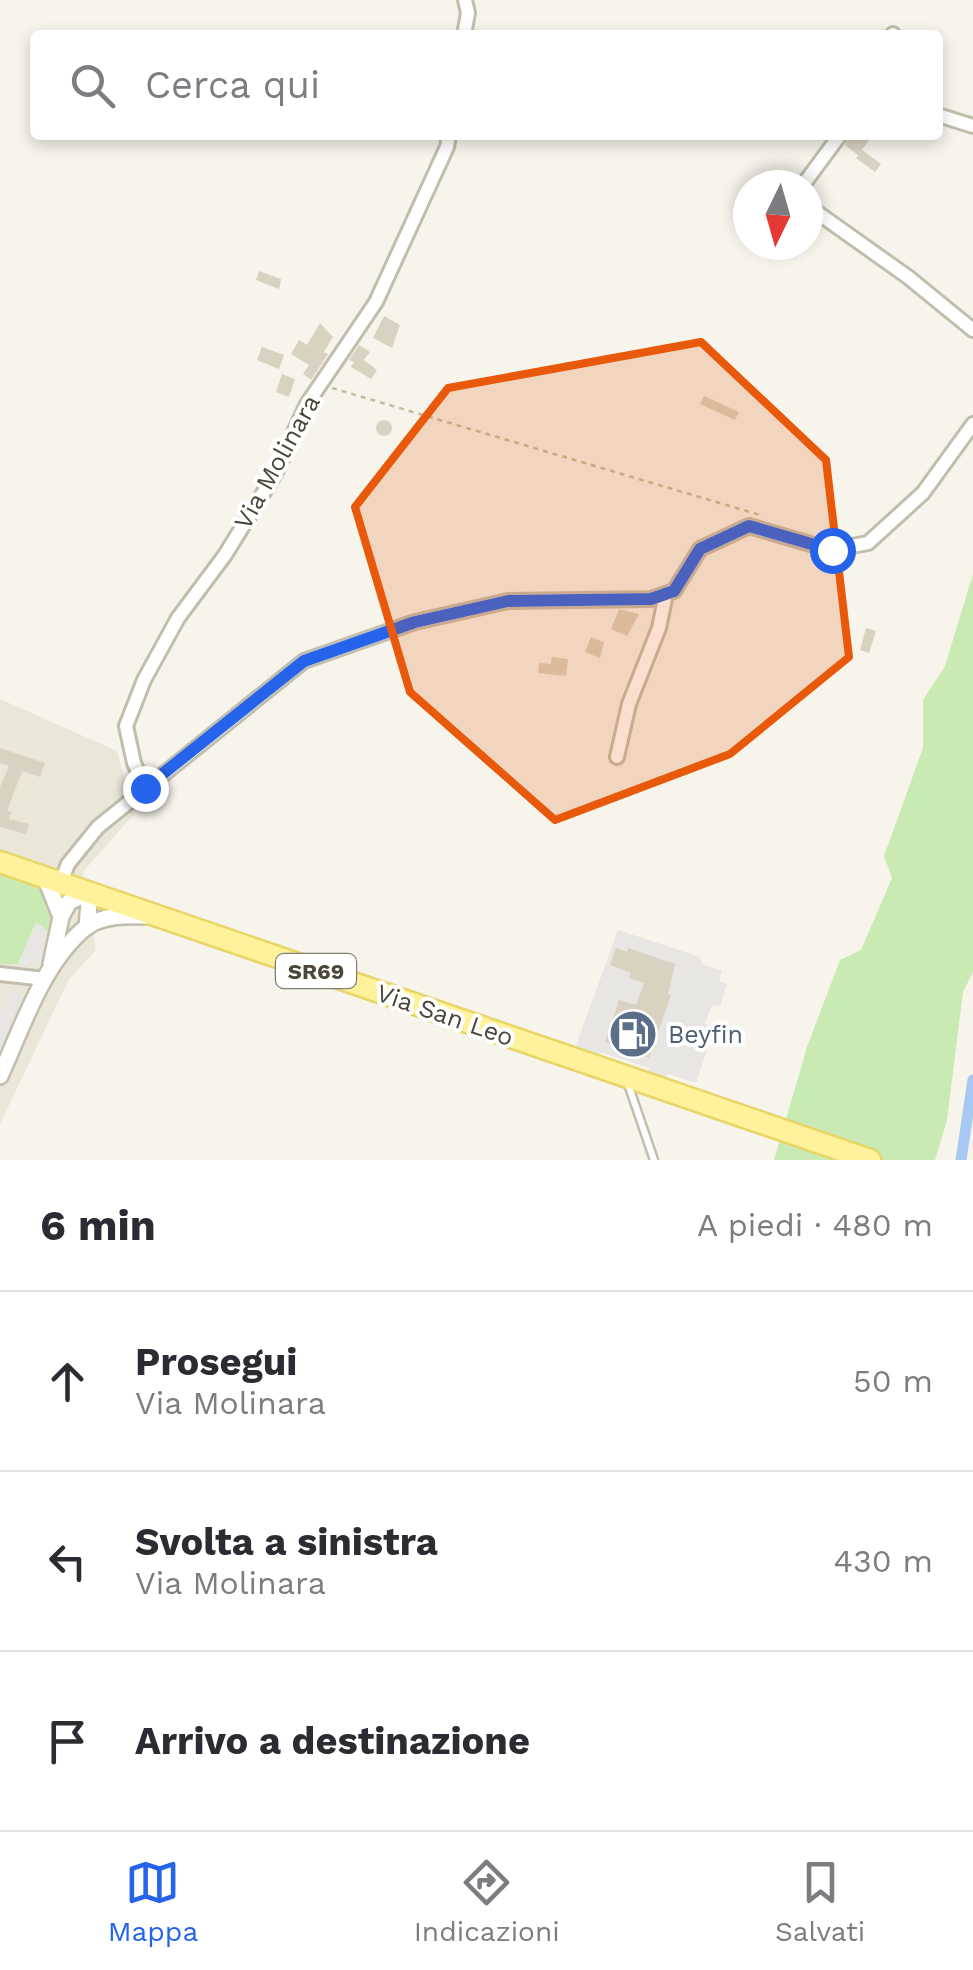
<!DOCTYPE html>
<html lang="it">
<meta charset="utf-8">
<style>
body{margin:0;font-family:"Work Sans",sans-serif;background:#f7f7f7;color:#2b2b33}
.compass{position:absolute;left:733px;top:170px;width:90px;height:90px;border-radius:50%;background:#fff;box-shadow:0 5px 15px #0003;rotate:185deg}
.stop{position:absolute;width:30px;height:30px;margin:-22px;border:8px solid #2563eb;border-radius:50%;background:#fff}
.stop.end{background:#2563eb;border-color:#fff;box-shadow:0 2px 10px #0008}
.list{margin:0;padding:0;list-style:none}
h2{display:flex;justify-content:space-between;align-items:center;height:130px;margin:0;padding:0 40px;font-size:42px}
h2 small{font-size:32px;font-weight:400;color:#7c7c81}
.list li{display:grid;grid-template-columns:65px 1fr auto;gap:30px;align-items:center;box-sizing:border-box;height:180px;padding:0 40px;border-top:2px solid #e1e1e2}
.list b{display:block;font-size:38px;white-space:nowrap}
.list p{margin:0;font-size:32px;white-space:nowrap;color:#7c7c81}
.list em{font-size:32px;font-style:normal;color:#7c7c81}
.icon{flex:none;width:55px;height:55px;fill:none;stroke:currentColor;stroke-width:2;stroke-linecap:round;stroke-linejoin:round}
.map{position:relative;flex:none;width:973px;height:1160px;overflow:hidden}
.search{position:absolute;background:#fff;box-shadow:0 5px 15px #0003;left:30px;right:30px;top:30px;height:110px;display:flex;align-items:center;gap:25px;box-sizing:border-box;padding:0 35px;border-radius:10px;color:#7c7c81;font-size:38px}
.sheet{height:670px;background:#fff}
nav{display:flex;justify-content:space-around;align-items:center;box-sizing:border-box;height:140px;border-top:2px solid #e1e1e2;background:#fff;font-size:28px;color:#7c7c81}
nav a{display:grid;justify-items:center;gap:5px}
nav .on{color:#2563eb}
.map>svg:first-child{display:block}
</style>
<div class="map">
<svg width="973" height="1160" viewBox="0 0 973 1160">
<rect width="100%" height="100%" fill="#f6f4eb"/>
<path fill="#eae7d9" d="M0,699L117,751L134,814L83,872L96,950L69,979L0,1124Z"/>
<path fill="#c9ebb3" d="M973,574V972L963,992L947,1120L935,1160H774L807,1047L840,960L861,950L892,878L884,856L923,748V700L945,666Z
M0,871C43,885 59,892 51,941L36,923L18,964H0Z"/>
<path fill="#e8e6e2" d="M36,922L48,931L51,968L41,963L18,964Z
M618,930L700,957L702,964L722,971L719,981L727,984L720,1006L712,1005L705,1023L714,1029L696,1083L668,1074L661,1090L645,1085L649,1068L600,1052L594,1067L571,1059Z
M8,991L35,1000L0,1076V1010L6,1009Z"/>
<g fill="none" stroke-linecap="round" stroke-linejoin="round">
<path stroke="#a7c8f3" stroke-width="11" d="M961,1160L973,1080"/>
</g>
<path fill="#d8d2c0" d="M850,135H873L858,155L845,145Z
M862,150L881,164L875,172L856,158Z
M259,271L281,279L279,289L256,280Z
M384,316L400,325L392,348L373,338Z
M320,323L333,337L324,352L328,354L311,380L303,374L309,365L291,354L299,340L307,345Z
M359,345L370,352L364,360L377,370L371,379L351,367L354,362L349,360Z
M262,347L284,355L279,369L257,360Z
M282,374L295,379L289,397L276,392Z
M704,396L739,412L735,420L700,404Z
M376 428a8 8 0 1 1 16 0a8 8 0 1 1-16 0Z
M619,609L639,614L627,636L611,629Z
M866,628L876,631L869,653L860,650Z
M591,637L604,642L600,658L585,652Z
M552,657L568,659L566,676L538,673L539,663L551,664Z
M0,748L45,763L40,777L22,771L7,811L12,812L9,819L29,824L26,834L0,827V787L9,766L0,763Z
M616,948L627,952L628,948L675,964L668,994L671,995L649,1058L605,1042L619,1000L636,1005L644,983L629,978L631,973L610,965Z"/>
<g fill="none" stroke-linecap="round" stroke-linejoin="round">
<g stroke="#c2bead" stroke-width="11">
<path id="service" d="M627,1081L654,1160"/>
</g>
<g stroke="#c2bead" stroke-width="18">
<path id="minor" d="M464,35L468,13L465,0
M892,35L893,34
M938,115L973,126
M803,185L840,135
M808,206L908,277L973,330
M617,757L629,704L659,628L666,594
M145,788L134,763L126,726L144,680L178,618L225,555L275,474L307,404L376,302L447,147L449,135
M61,882L68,864L98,827L304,661L415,622L508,601L651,599L674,591L700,549L749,526L831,550L868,543L923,493L973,424
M0,974L45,979"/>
</g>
<g stroke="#c2bead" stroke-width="20">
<path id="tertiary" d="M45,877L61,917L51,964
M61,917L69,902L90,892L87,927
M0,1076C23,1026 42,964 85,928C101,915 126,915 145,916"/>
</g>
<g stroke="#e8d567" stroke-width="25">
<path id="primary" d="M0,862L870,1160"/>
</g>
<path stroke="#c4bd9e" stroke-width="2.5" stroke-dasharray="5 5" stroke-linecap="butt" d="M332,388L760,515"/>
<use href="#service" stroke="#fff" stroke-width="6"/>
<use href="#minor" stroke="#fff" stroke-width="12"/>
<use href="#tertiary" stroke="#fff" stroke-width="15"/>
<use href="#primary" stroke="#fff29b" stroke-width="20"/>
</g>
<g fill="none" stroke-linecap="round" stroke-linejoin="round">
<path stroke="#2563eb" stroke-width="12" d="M145,788L304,661L415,622L508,601L651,599L674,591L700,549L749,526L832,550"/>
</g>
<path fill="#e8590c" fill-opacity="0.2" stroke="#e8590c" stroke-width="8" stroke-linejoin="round" d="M701,342L826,460L849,657L730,754L555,820L410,692L355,507L448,388Z"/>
<defs>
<g id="fuel-disc" transform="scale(2.5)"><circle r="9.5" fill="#5c6f8a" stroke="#fff"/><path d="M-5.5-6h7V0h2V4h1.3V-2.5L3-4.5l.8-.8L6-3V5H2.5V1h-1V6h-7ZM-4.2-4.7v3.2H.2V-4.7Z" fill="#fff"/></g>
</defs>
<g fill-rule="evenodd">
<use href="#fuel-disc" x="633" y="1034"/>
</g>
<g text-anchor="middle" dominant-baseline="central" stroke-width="8" stroke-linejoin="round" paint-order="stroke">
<rect fill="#fff" stroke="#817e74" stroke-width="2.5" x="276" y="954" width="80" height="34" rx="8"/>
<g font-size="22" font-weight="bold" fill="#4b4638">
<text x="316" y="971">SR69</text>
</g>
<g font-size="25" fill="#4b4638" stroke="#fff">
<text transform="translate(277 462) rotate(-61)">Via Molinara</text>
<text transform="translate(445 1015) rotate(19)">Via San Leo</text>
</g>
<g font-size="25" fill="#4e5e75" stroke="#fff" text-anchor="start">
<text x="668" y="1034">Beyfin</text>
</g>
</g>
</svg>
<svg class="compass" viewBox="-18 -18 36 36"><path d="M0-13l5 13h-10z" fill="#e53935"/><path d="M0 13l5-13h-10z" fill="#7c7c81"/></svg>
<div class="stop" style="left:832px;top:550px"></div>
<div class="stop end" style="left:145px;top:788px"></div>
<div class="search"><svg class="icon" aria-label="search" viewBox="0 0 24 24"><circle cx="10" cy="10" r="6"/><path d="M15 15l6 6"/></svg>Cerca qui</div>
</div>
<section class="sheet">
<h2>6 min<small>A piedi · 480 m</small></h2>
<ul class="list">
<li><svg class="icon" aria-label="ahead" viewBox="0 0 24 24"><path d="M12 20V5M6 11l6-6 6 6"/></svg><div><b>Prosegui</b><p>Via Molinara</p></div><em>50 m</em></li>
<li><svg class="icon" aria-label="left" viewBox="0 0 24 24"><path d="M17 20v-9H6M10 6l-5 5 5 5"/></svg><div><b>Svolta a sinistra</b><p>Via Molinara</p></div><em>430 m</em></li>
<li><svg class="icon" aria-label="arrive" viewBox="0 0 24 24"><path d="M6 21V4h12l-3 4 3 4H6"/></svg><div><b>Arrivo a destinazione</b></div></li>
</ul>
</section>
<nav>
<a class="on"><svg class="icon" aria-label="map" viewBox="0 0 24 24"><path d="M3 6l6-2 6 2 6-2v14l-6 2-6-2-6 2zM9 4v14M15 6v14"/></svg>Mappa</a>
<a><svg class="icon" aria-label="directions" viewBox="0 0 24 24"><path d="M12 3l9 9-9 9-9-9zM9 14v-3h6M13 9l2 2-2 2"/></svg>Indicazioni</a>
<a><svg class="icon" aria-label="saved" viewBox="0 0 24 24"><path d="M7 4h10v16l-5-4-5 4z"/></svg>Salvati</a>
</nav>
